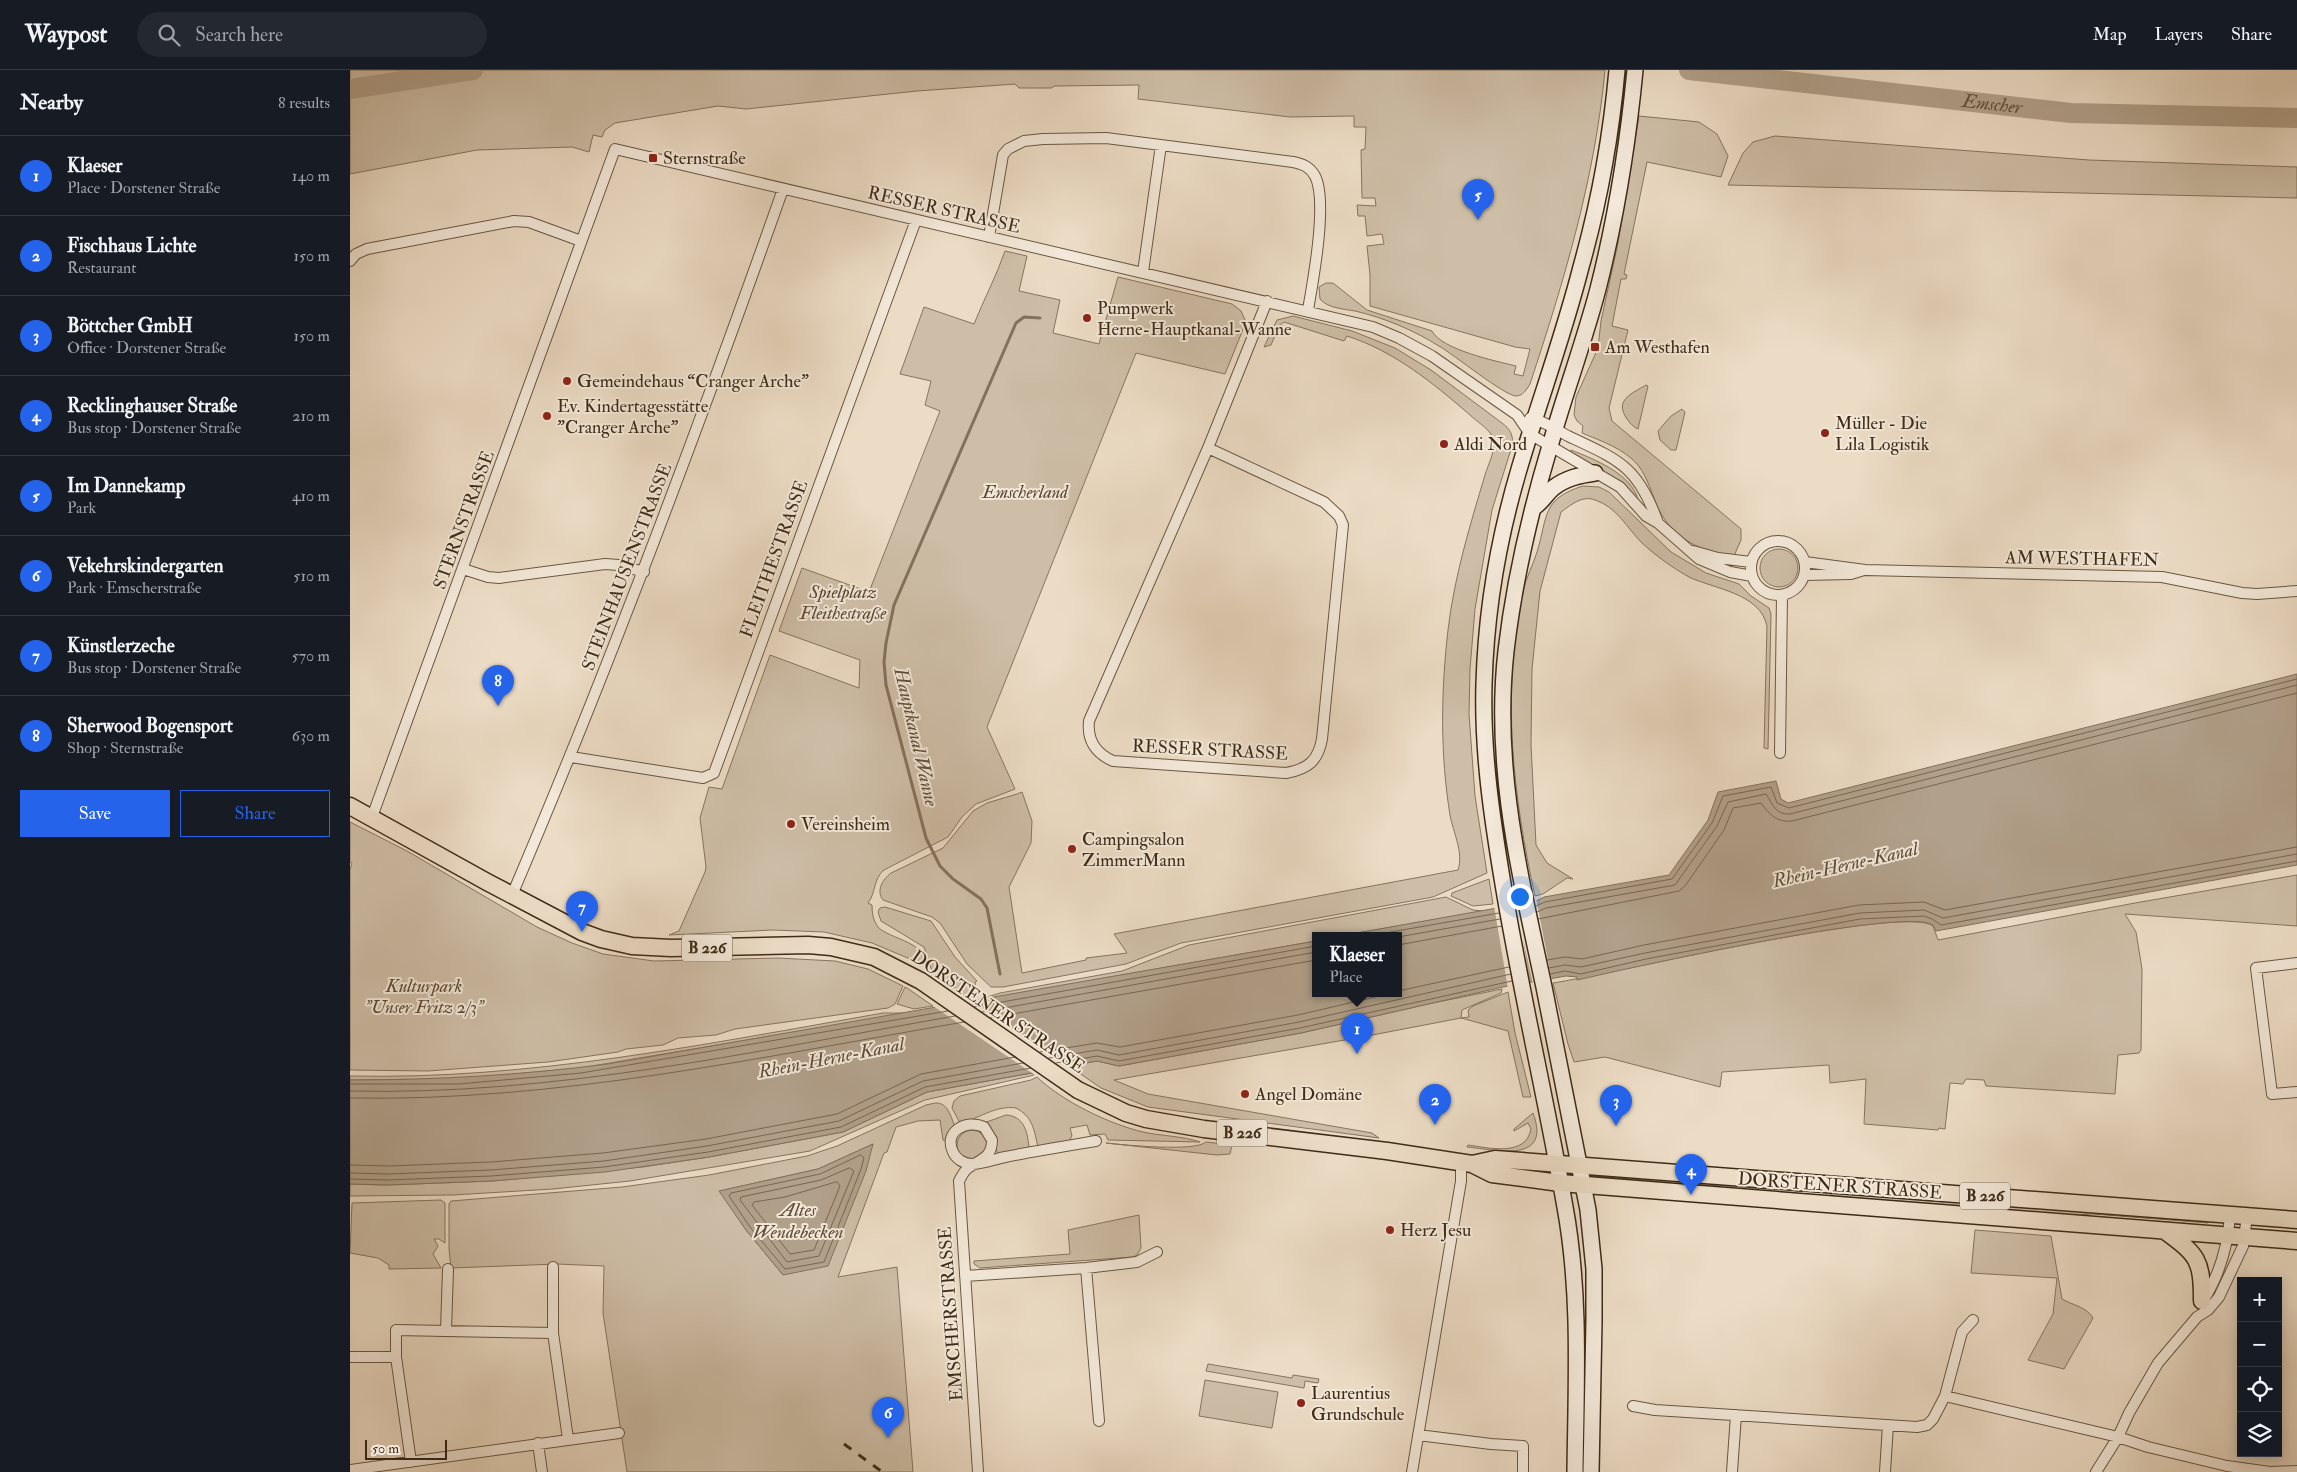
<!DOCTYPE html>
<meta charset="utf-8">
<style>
body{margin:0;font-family:"IM FELL Double Pica",serif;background:#242831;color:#f1f3f6}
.controls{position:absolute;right:15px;bottom:15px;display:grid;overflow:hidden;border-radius:0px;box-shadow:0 2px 12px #0003}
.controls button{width:45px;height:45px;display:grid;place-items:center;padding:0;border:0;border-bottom:1px solid #363941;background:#171b24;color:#f1f3f6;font:25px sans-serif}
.scale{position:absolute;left:15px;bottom:12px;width:82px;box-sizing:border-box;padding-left:5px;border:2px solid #3e2b17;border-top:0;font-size:14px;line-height:18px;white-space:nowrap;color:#3e2b17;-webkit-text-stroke:4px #f3e8d9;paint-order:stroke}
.you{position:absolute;left:1169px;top:826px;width:18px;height:18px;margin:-12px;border:4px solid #fff;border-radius:50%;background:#1a73e8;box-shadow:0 0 0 8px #1a73e833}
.badge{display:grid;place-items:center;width:32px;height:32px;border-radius:50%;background:#2563eb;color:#fff;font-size:16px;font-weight:700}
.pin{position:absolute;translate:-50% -41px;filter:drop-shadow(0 1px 2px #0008)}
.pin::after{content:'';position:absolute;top:26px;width:18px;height:15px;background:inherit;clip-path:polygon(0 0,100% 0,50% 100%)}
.popup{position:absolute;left:962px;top:862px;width:90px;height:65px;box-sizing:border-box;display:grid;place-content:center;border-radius:0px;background:#171b24;filter:drop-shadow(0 1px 4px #0005);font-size:16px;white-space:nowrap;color:#9ea1a6}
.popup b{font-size:19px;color:#f1f3f6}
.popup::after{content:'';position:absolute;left:50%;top:100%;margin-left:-10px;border:10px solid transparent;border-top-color:#171b24}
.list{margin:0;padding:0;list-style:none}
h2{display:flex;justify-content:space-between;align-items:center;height:65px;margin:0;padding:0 20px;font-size:21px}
h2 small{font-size:16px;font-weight:400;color:#9ea1a6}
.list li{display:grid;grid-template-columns:32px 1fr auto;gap:15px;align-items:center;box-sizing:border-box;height:80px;padding:0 20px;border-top:1px solid #363941}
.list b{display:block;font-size:19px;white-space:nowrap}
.list p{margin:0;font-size:16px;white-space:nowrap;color:#9ea1a6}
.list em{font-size:16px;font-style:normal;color:#9ea1a6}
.actions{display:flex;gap:10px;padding:15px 20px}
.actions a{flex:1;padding:11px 0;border:1px solid #2563eb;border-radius:0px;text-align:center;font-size:18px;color:#2563eb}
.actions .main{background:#2563eb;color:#fff}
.icon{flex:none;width:28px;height:28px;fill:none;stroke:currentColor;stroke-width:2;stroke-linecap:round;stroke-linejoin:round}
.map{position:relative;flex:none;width:1947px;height:1402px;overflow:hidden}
header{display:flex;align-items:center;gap:30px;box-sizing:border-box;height:70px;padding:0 25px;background:#171b24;border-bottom:1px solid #363941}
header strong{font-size:24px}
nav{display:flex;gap:28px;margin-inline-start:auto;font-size:18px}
.search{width:350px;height:45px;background:#242831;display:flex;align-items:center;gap:12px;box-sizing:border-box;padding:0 18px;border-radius:28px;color:#9ea1a6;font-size:19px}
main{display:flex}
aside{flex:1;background:#171b24}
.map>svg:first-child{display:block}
</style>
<header>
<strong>Waypost</strong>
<div class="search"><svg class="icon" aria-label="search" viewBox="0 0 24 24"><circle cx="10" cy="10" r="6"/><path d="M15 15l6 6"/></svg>Search here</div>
<nav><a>Map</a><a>Layers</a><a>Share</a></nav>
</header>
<main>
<aside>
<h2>Nearby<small>8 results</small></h2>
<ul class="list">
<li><span class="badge">1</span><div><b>Klaeser</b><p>Place · Dorstener Straße</p></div><em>140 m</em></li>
<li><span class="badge">2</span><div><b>Fischhaus Lichte</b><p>Restaurant</p></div><em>150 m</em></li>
<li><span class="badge">3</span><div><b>Böttcher GmbH</b><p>Office · Dorstener Straße</p></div><em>150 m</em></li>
<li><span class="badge">4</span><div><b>Recklinghauser Straße</b><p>Bus stop · Dorstener Straße</p></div><em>210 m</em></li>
<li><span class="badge">5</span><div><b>Im Dannekamp</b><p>Park</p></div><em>410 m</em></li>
<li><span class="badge">6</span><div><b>Vekehrskindergarten</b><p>Park · Emscherstraße</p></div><em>510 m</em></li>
<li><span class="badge">7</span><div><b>Künstlerzeche</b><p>Bus stop · Dorstener Straße</p></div><em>570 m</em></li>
<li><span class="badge">8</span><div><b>Sherwood Bogensport</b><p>Shop · Sternstraße</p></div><em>630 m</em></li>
</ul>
<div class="actions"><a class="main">Save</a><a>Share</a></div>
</aside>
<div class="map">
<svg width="1947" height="1402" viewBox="0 0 1947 1402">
<rect width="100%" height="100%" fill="#ecdcc5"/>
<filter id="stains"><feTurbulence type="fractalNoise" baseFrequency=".004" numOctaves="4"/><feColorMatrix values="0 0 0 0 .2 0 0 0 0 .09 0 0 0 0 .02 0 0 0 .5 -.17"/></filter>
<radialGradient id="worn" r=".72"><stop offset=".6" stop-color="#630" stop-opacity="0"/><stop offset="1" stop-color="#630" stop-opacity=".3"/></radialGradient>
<path fill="#cebea7" stroke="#86745f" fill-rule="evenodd" d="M0,0H1255C1245,108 1214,211 1180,314C1177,319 1173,326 1166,326C1155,326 1103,284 1089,276C1063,260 1035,248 1005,241C994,239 977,238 970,229L969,217L976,213H983L1017,240L1082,261C1092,280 1146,291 1166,296L1164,304L1173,306L1180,279L1165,277L1020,236V205L1017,176L1034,174L1032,164L1017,166L1015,146H1008L1007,135L1026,136L1025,128H1012L1011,80L1015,79L1016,57H1004V46L940,47L788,29L789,15L704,16L702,18H669L665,14L567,21L396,39L368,36L265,53L255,60L252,67L243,65L239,82L222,77L127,80L0,104Z
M1289,46L1349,52L1367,64L1378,86L1371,107L1297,92L1274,204L1277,205L1276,209H1271L1262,256L1278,260L1259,338L1262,351L1391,459V470L1384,486C1353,483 1324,469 1309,440C1302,425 1298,408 1288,395C1273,378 1251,371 1232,363L1233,356L1227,351L1224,345L1226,327L1248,278L1251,251L1268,173Z
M1425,66L1739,90L1947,97V128L1378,115L1393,83L1403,72Z
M655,181L677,186L669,221L710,230L703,263L749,274L768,207L882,234L891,241L896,252L875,304L786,283L637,657L665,719L626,734L612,747L598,767L534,800C523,809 526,823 518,833L522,835C522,843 523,850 528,857C539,869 580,873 572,894L522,873L474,862L423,860L319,865L329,861L355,802L356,797L350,748L359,717L372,719L420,585L509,618L510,590L429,561L452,498L519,522L590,341L575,335L581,311L550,304L574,237L624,254C634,229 646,207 655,181Z
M943,246L1002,261L1045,278L1081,300L1152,353C1160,359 1162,363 1163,373L1142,440L1125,539L1120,599L1119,644L1125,726L1137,803L1083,827L831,873L776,894L653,917H641L617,894L590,853L582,847L533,830C526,821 532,810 541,803L593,778L623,741L637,733L667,724L672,722L682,751L681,773L659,817L672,903L736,890V888L777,883L764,864L1108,800C1114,783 1103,762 1100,745C1090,683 1091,622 1098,560C1104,508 1120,455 1135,405C1138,394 1148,377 1142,366C1138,358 1126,351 1120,345C1083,313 1044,281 997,266L994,271L934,252L929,256L921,275L914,277L927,250Z
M1296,315L1298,316L1288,359C1283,357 1280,353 1277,349C1264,330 1281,324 1296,315Z
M1332,339L1335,342L1326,380H1321L1310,370L1308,361L1321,346Z
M1221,380C1244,389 1282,404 1288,430L1220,385Z
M1233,416L1249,417L1259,422L1321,482L1356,503L1389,514L1401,526L1419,538L1421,544L1418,679L1414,678L1417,556C1410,523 1364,519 1339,507C1323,498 1306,486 1292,473C1277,458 1267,437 1245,430C1232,425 1221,435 1211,442L1190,521L1182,599L1181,675L1186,775L1197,793L1223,809L1217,808L1193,824L1185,826C1163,726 1151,623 1173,521C1176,508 1183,495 1187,482C1198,447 1191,429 1233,416Z
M1410 498a19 19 0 1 1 38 0a19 19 0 1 1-38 0Z
M0,752L57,781L187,857L222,873L253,884L304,891L428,888L485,891L518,899L553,916L545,934L538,938L385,959L366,965L328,968L313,975L276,979L268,982L198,992L78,1001L0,1000V800L2,793L0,792Z
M1947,805V856L1775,844L1786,862L1792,899L1791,980L1789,983L1768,985L1765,1024L1636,1016L1634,1010L1616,1009L1613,1014L1600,1013L1595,1059L1589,1058L1588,1060L1514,1054L1516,1009L1480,1013L1479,995L1372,1002L1370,1017L1255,987L1224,992L1218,974L1203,913C1257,905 1554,834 1583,856L1588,870L1785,833Z
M1139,809L1143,834L1123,836L1101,826L1102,823Z
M1096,827L1123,840L1134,841L996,865H966V871L624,931L650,923L772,901L839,875Z
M535,837L581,851L605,887L627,911L625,912L626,924L620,929L582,901L574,877L531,851L528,842L530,838Z
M555,917L557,918L583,936L564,939L547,934Z
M1152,919L1151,923L1112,940L1111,948L1119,947L1118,940L1123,936L1158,922L1165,963L1181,1027H1173L1158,961L1111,948L1012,967L764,1010L798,1024L1022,1063L1029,1068L798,1037L751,1018L719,996L747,991L769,996L951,963L1078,934Z
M533,943H558L230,998L109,1009L0,1010V1006C180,1010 356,974 533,943Z
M682,1003L684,1005L680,1006L575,1030L460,1081L280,1111L203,1119L103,1125L0,1126V1114L37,1115L142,1111L293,1097L359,1087L493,1062L577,1022Z
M687,1007C712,1031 759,1054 793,1062C811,1066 833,1066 850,1072L758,1070L755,1064L740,1065L737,1055L720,1058L722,1066L719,1071L688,1077C684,1060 683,1047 666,1038C645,1035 629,1049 610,1053L602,1038L604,1031L610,1026L681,1010Z
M585,1033C598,1032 601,1047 605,1057L598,1072L593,1070L590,1050L568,1051L546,1057L537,1082L534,1083L488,1207L547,1197L563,1402H277L253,1243L254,1196L207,1194L101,1198L99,1179V1134L101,1131L272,1117L359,1105L457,1086L487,1076L576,1035ZM523,1074L433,1205L396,1160L370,1121L468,1099Z
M1183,1043C1202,1094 1147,1080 1117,1077L1118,1075C1139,1078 1176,1087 1181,1059L1178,1053L1164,1061V1059Z
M656,1045C675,1046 678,1064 679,1079L648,1084C643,1072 648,1062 634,1053Z
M607 1075a15 15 0 1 1 30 0a15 15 0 1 1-30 0Z
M856,1072L882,1075L880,1084L867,1085L756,1073C774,1075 845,1082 856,1072Z
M1253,1108L1342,1115H1392L1859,1150L1858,1153L1743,1144L1711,1146L1491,1130C1476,1118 1451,1119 1434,1125Z
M91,1130L95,1133V1173L89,1169H84L88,1176L83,1184L91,1198L39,1199V1195L28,1188L0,1183L2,1133Z
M789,1145L791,1178L787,1185L783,1187L630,1198L624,1194V1191L720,1184L718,1160Z
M1625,1160L1701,1166L1712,1229C1722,1235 1737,1237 1743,1248L1714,1299L1678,1290L1703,1244L1707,1208L1621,1203Z
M858,1294L942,1308L943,1305L969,1309L968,1313L955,1311L954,1318L856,1301Z
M855,1310L928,1322L922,1358L849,1346Z"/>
<path fill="#b1a08a" stroke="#83715c" d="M1947,604V795L1586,861L1583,855C1556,836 1275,899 1227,910V907L1216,906L1153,917L951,963L769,996L747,991L577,1022L493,1062L359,1087L255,1102L142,1111L37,1115L0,1114V1010C87,1010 172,1005 258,994L966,871V923H1048V865H996L1186,831L1194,827L1319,805L1358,750L1368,722L1426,711L1431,729L1438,733Z
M523,1074L516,1101L478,1196L433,1205L396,1160L369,1121L468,1099Z"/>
<path fill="#ecdcc5" d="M1186,828L1202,911L1183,914L1173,869L1180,915L1158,919L1144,836Z
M621,930L722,998L685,1005L583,936Z"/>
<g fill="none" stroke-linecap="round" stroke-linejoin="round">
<path stroke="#786650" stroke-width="1" d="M1186,836L1195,832L1322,809L1362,753L1373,726L1421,717L1427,733L1439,738L1947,609
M1187,842L1196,838L1325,815L1367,756L1378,732L1416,724C1423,734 1425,745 1440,744L1947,615
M1188,849L1329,821L1335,816L1374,760L1383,738L1411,733C1419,744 1427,753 1442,751L1947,623
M1024,865L1149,843
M1048,867L1150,849
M1048,875L1152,856
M1197,890L1215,887L1232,889L1294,875L1509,835L1574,832L1595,840L1947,777
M1199,898L1215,895L1231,897L1295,883L1510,843L1574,840L1593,848L1947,784
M1200,904L1215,901L1231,904L1296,889L1510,849L1574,846L1582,849L1591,855L1947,791
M1048,921L1159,897
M624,937L966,876
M632,942L966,882
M640,948L966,890
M690,982L747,973L770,977L948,945L1042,923
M699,988L747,980L769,985L949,952L1161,904
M706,993L747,986L769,991L950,958L1162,911
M0,1014H109L231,1003L598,941
M0,1021C204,1026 405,981 605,946
M0,1028C208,1032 410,987 614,952
M511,1085L514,1088L511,1099L474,1192L435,1199L400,1157L379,1126L381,1123L470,1104Z
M0,1095L39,1096L141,1092L253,1083L356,1069L487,1044L571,1004L665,987
M500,1098L504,1101L469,1186L437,1192L390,1130L391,1127L471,1110Z
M0,1103L38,1104L141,1100L254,1091L357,1076L489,1051L573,1011L673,993
M0,1109L38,1110L141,1106L254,1097L358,1082L491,1057L575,1017L681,998
M487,1112L490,1116L464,1180L440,1184L402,1135L404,1132L435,1127Z"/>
<path stroke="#83715c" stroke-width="3" d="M650,904L637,838L631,829L603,809L590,796L576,768L536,615L534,592L536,573L544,535L666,253L674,247L690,248"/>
<g stroke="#b1a08a" stroke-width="20">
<path id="s1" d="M1339,0L1721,43L1947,48"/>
<path d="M0,19L123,0"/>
</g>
<g stroke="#6a5742" stroke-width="12">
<path id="minor" d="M639,167L653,85L658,79L674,71L693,69L756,68L943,92C953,94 960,97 965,106C978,131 963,211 958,240
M0,191L6,184L17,179L164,151L179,152L231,171
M793,202L811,75
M1180,348C1193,350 1206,360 1218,366C1269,390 1288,396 1308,453
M858,378L974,432L989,446L993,455L972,669C968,691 958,699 936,703L763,691C745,683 737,670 739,651L858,378L917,231
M1401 498a27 27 0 1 1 54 0a27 27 0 1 1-54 0Z
M1343,481L1368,488L1401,492
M1455,492L1515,500L1812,507L1892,523L1907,524L1947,521
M113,499L138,507L149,508L255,494L269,495L294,502
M1454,505L1501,504L1514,500
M1430,683L1432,525
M221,687L353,708L364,703L566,150
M22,747L265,79L1023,257L1049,268L1082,286L1167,345L1180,364L1270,417L1296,446L1308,453L1349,489L1380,502L1402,506
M162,825C261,593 349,357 433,119
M1947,893L1906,898L1922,1024L1947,1022
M203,1197V1263L218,1369
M736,1198L749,1351
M615,1206L736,1198L787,1192L807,1182
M1853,1231C1870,1204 1878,1176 1880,1145
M96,1261L98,1199
M0,1287H46
M1595,1326L1768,1367L1798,1377L1877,1396L1920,1402L1947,1401
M1283,1336L1305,1340L1567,1357L1577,1355L1583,1349L1595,1326L1612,1262L1623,1250
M1068,1365L1141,1374L1173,1376V1402
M188,1373L192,1402
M61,1392L46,1287V1260L203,1263
M0,1400L269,1363
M628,1402L609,1111C611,1107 614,1101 618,1098C631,1089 642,1088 642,1070L634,1057C617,1049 593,1061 603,1082C606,1089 614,1094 622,1094C633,1094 645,1089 655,1087C685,1081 716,1076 746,1071
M1062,1402L1111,1111V1092
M1382,1402L1386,1345
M1535,1402L1538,1355
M1746,1402L1768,1367L1779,1343L1808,1293L1847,1247L1858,1240L1869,1227L1893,1176L1897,1146"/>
</g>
<g stroke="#3e2b17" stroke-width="18">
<path id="secondary" d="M1183,438C1193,432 1195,425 1203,418C1216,408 1230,405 1245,403
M1225,1402C1226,1315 1231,1224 1215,1137C1196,1029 1171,922 1153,814C1142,748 1132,682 1134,614C1136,541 1149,466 1170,396C1190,329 1214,264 1231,197C1249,133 1261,67 1267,0
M1241,1402L1244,1251V1199L1238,1140C1223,1066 1209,991 1194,917C1170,804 1143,698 1156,581C1164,512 1180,443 1200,376C1215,323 1234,272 1248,219C1266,148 1278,73 1285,0"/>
</g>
<g stroke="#3e2b17" stroke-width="19">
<path id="primary" d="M0,736L137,812L232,862L251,869L282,876L321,878L458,875L481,877L524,887L571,911L728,1020L776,1043L796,1049L854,1059L1037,1081L1122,1094L1142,1104L1210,1113L1947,1171
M1122,1094L1145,1089L1947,1150
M1815,1161C1848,1185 1852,1190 1852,1231"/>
</g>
<use href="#minor" stroke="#f3e8d9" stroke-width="10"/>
<use href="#secondary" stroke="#f3e8d9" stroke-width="15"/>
<use href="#primary" stroke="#ecdcc5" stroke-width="16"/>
<path stroke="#3e2b17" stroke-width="3" stroke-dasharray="9 9" stroke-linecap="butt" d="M494,1374L531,1401"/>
</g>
<g fill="#8f2418" stroke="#f3e8d9" stroke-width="2">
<rect x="298" y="83" width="10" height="10" rx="2.5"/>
<circle cx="737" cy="248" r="5"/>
<rect x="1240" y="272" width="10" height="10" rx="2.5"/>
<circle cx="217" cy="311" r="5"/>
<circle cx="197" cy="346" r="5"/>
<circle cx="1475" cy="363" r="5"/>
<circle cx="1094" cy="374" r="5"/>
<circle cx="441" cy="754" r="5"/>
<circle cx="722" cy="779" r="5"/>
<circle cx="895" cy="1024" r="5"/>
<circle cx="1040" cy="1160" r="5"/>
<circle cx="951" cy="1333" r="5"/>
</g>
<g text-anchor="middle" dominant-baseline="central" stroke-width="4" stroke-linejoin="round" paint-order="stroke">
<g fill="#f3e8d9" stroke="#746451" stroke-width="1">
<rect x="332" y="864.5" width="50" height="27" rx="4"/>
<rect x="867" y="1049.5" width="50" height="27" rx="4"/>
<rect x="1610" y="1112.5" width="50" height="27" rx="4"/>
</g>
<g font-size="16" font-weight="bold" fill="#3e2b17">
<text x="357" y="878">B 226</text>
<text x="892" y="1063">B 226</text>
<text x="1635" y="1126">B 226</text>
</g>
<g font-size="18" fill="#3e2b17" stroke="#f3e8d9" text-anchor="start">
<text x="313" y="88">Sternstraße</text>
<text x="747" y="238">Pumpwerk<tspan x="747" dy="21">Herne-Hauptkanal-Wanne</tspan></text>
<text x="1255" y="277">Am Westhafen</text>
<text x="227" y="311">Gemeindehaus “Cranger Arche”</text>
<text x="207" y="336">Ev. Kindertagesstätte<tspan x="207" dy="21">"Cranger Arche"</tspan></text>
<text x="1485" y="353">Müller - Die<tspan x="1485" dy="21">Lila Logistik</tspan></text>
<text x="1104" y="374">Aldi Nord</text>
<text x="451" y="754">Vereinsheim</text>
<text x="732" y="769">Campingsalon<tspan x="732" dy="21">ZimmerMann</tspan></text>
<text x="905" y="1024">Angel Domäne</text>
<text x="1050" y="1160">Herz Jesu</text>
<text x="961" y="1323">Laurentius<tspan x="961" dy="21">Grundschule</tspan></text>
</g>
<g font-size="18" fill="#3e2b17" stroke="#f3e8d9">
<text transform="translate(594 140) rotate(13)">RESSER STRASSE</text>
<text transform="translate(114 450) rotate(-70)">STERNSTRASSE</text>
<text transform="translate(424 489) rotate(-70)">FLEITHESTRASSE</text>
<text transform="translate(1732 489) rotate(1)">AM WESTHAFEN</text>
<text transform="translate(277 497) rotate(-69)">STEINHAUSENSTRASSE</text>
<text transform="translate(860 680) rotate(3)">RESSER STRASSE</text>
<text transform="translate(648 942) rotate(34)">DORSTENER STRASSE</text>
<text transform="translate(1490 1116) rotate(4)">DORSTENER STRASSE</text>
<text transform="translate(601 1244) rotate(-94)">EMSCHERSTRASSE</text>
</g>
<g font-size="18" font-style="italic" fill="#5b4834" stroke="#f3e8d9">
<text x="675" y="422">Emscherland</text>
<text x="493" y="522">Spielplatz<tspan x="493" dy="21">Fleithestraße</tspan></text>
<text x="74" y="916">Kulturpark<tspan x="74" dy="21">"Unser Fritz 2/3"</tspan></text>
</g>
<g font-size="19" font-style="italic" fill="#604e3a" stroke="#f3e8d9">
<text stroke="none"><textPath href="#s1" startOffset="305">Emscher</textPath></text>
<text transform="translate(566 667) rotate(77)">Hauptkanal Wanne</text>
<text transform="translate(1495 795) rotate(-13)">Rhein-Herne-Kanal</text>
<text transform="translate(481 988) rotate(-11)">Rhein-Herne-Kanal</text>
<text x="448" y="1140">Altes<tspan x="448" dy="22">Wendebecken</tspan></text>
</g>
</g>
<rect width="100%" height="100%" filter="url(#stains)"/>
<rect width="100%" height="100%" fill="url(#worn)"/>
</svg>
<div class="controls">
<button>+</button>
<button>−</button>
<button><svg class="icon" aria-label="locate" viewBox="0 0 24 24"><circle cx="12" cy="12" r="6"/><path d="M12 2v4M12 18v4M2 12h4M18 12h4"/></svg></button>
<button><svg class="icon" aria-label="layers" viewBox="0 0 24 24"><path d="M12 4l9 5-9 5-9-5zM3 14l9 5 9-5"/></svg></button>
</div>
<div class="scale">50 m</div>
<div class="you"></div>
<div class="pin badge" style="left:1007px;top:984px">1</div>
<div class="popup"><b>Klaeser</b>Place</div>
<div class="pin badge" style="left:1085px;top:1055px">2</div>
<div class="pin badge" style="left:1266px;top:1056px">3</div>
<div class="pin badge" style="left:1341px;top:1125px">4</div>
<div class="pin badge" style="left:1128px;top:150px">5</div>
<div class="pin badge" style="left:538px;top:1368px">6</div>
<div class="pin badge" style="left:232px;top:862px">7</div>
<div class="pin badge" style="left:148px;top:636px">8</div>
</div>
</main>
